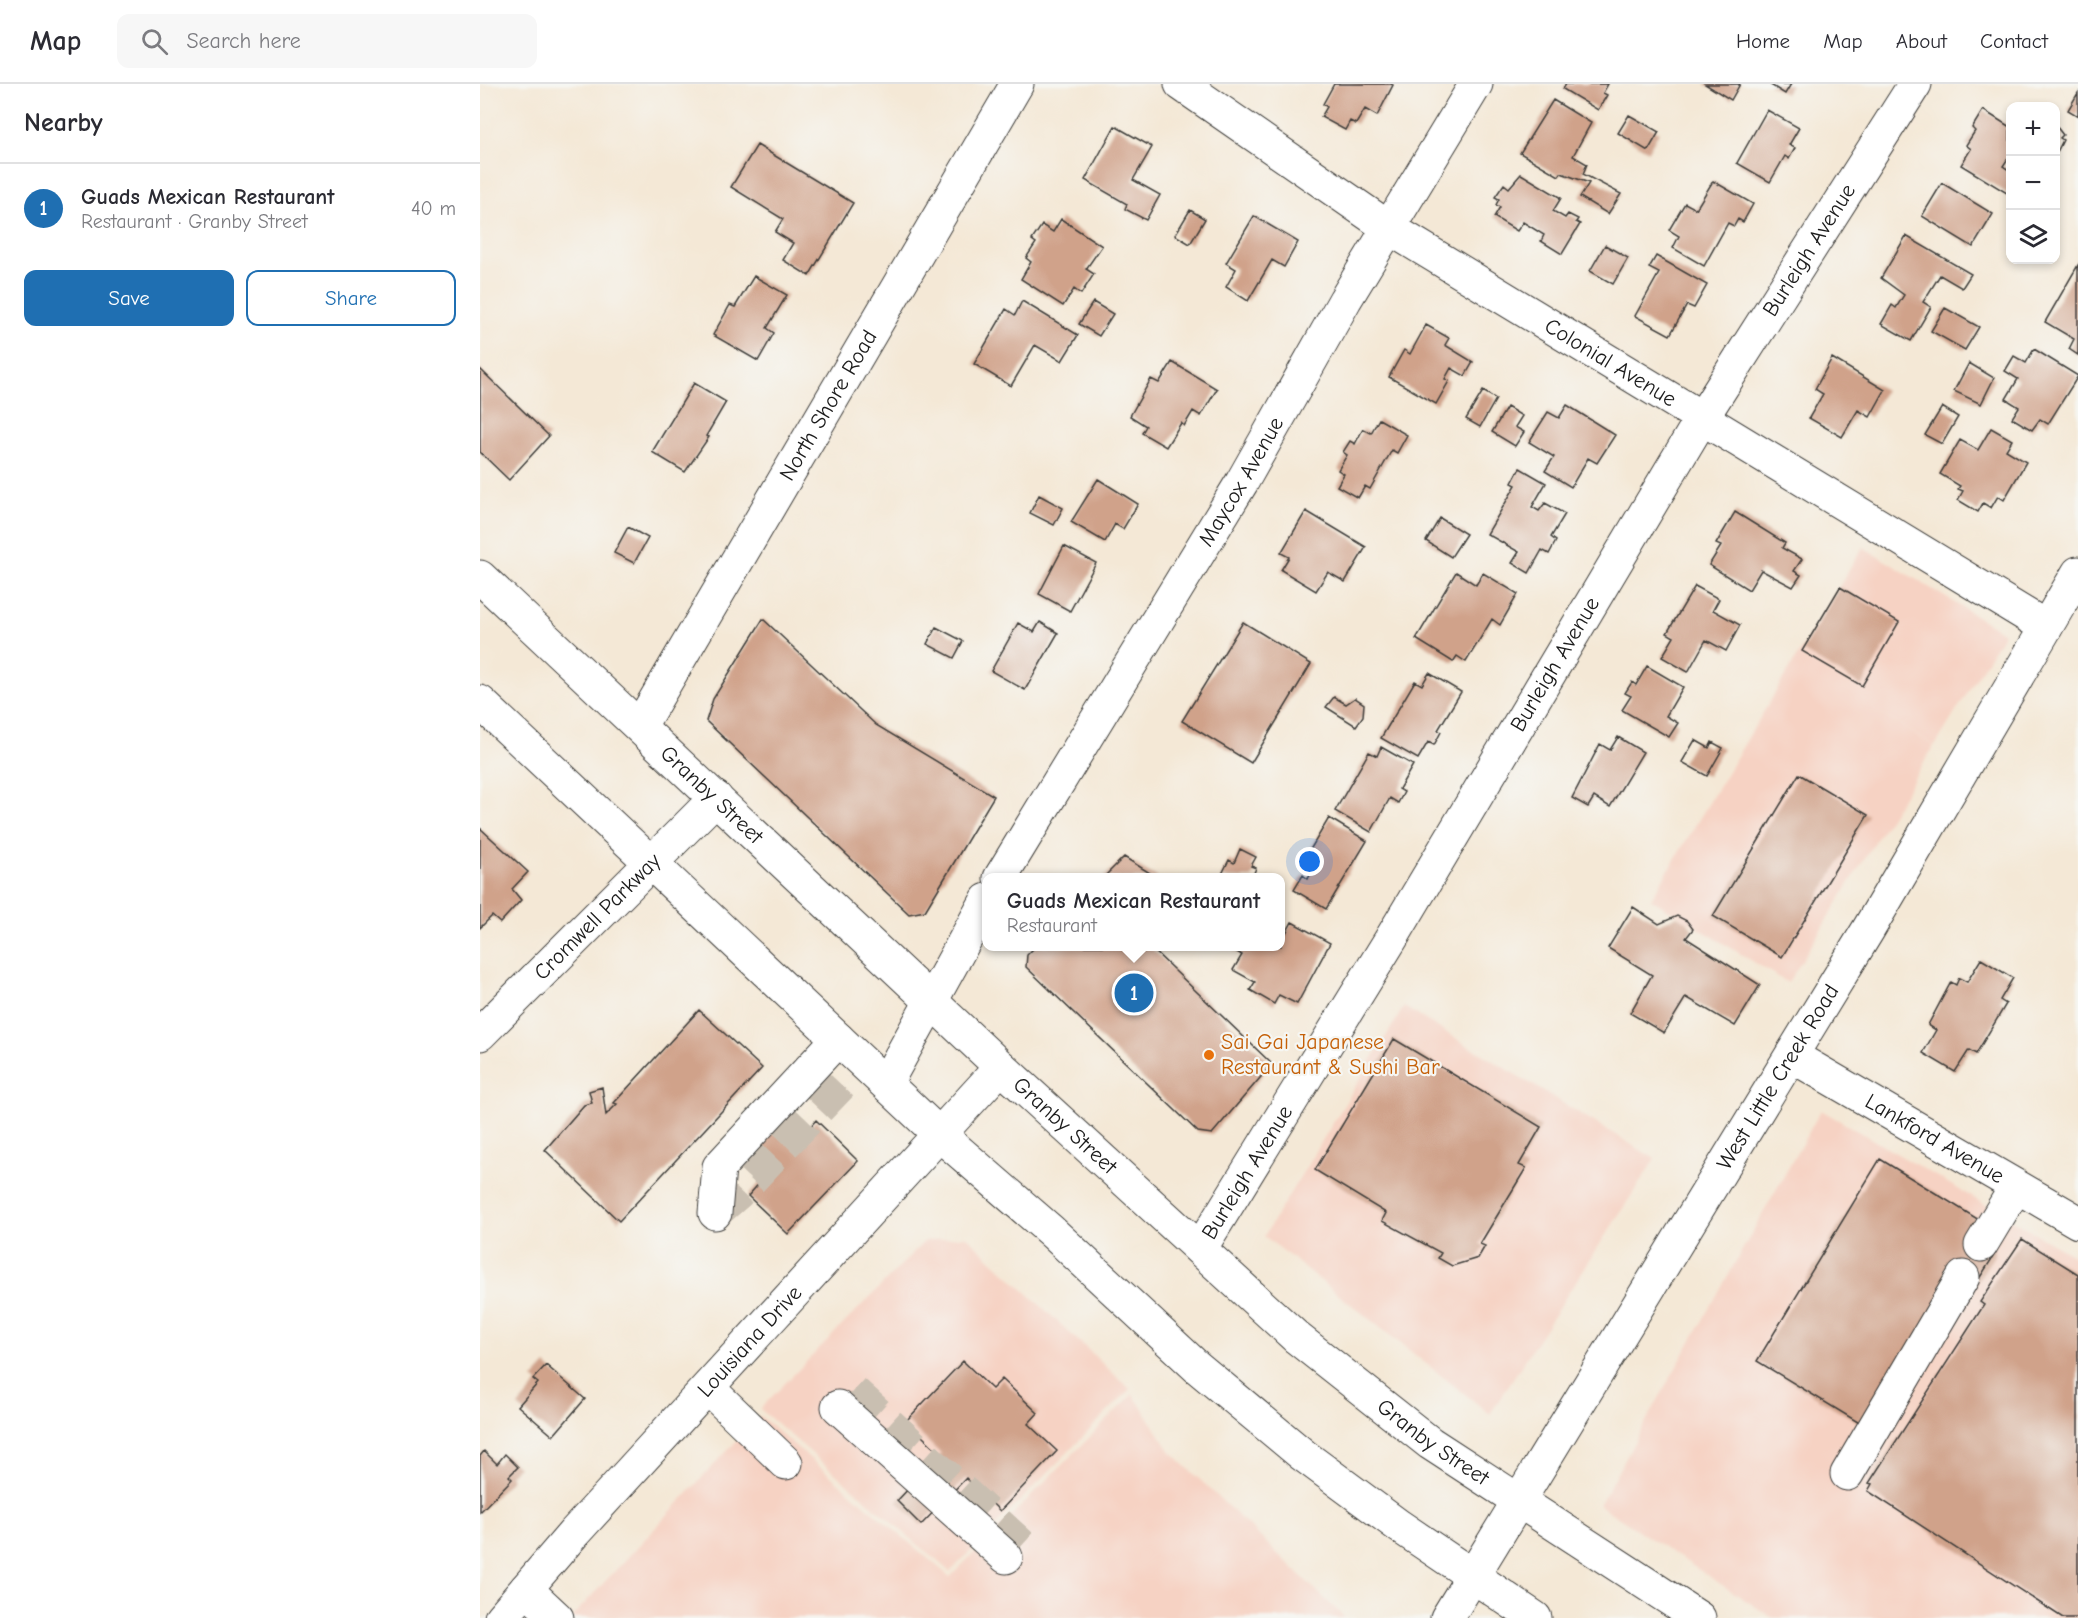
<!DOCTYPE html>
<meta charset="utf-8">
<style>
body{margin:0;font-family:"Comic Neue",sans-serif;background:#f7f7f7;color:#2b2b33}
.controls{position:absolute;right:18px;top:18px;display:grid;overflow:hidden;border-radius:12px;box-shadow:0 3px 9px #0003}
.controls button{width:54px;height:54px;display:grid;place-items:center;padding:0;border:0;border-bottom:2px solid #e1e1e2;background:#fff;color:#2b2b33;font:30px sans-serif}
.you{position:absolute;left:830px;top:778px;width:21px;height:21px;margin:-15px;border:4px solid #fff;border-radius:50%;background:#1a73e8;box-shadow:0 0 0 9px #1a73e833}
.badge{display:grid;place-items:center;width:39px;height:39px;border-radius:50%;background:#1f6fb2;color:#fff;font-size:20px;font-weight:700}
.pin{position:absolute;translate:-50% -50%;border:3px solid #fff;box-shadow:0 2px 6px #0006}
.popup{position:absolute;left:502px;top:789px;width:303px;height:78px;box-sizing:border-box;display:grid;place-content:center;border-radius:12px;background:#fff;filter:drop-shadow(0 2px 4px #0005);font-size:20px;white-space:nowrap;color:#7c7c81}
.popup b{font-size:22px;color:#2b2b33}
.popup::after{content:'';position:absolute;left:50%;top:100%;margin-left:-12px;border:12px solid transparent;border-top-color:#fff}
.list{margin:0;padding:0;list-style:none}
h2{display:flex;justify-content:space-between;align-items:center;height:78px;margin:0;padding:0 24px;font-size:26px}
h2 small{font-size:20px;font-weight:400;color:#7c7c81}
.list li{display:grid;grid-template-columns:39px 1fr auto;gap:18px;align-items:center;box-sizing:border-box;height:90px;padding:0 24px;border-top:2px solid #e1e1e2}
.list b{display:block;font-size:22px;white-space:nowrap}
.list p{margin:0;font-size:20px;white-space:nowrap;color:#7c7c81}
.list em{font-size:20px;font-style:normal;color:#7c7c81}
.actions{display:flex;gap:12px;padding:18px 24px}
.actions a{flex:1;padding:14px 0;border:2px solid #1f6fb2;border-radius:12px;text-align:center;font-size:21px;color:#1f6fb2}
.actions .main{background:#1f6fb2;color:#fff}
.icon{flex:none;width:33px;height:33px;fill:none;stroke:currentColor;stroke-width:2;stroke-linecap:round;stroke-linejoin:round}
.map{position:relative;flex:none;width:1598px;height:1534px;overflow:hidden}
header{display:flex;align-items:center;gap:36px;box-sizing:border-box;height:84px;padding:0 30px;background:#fff;border-bottom:2px solid #e1e1e2}
header strong{font-size:28px}
nav{display:flex;gap:33px;margin-inline-start:auto;font-size:21px}
.search{width:420px;height:54px;background:#f7f7f7;display:flex;align-items:center;gap:15px;box-sizing:border-box;padding:0 21px;border-radius:12px;color:#7c7c81;font-size:22px}
main{display:flex}
aside{flex:1;background:#fff}
.map>svg:first-child{display:block}
</style>
<header>
<strong>Map</strong>
<div class="search"><svg class="icon" aria-label="search" viewBox="0 0 24 24"><circle cx="10" cy="10" r="6"/><path d="M15 15l6 6"/></svg>Search here</div>
<nav><a>Home</a><a>Map</a><a>About</a><a>Contact</a></nav>
</header>
<main>
<aside>
<h2>Nearby<small></small></h2>
<ul class="list">
<li><span class="badge">1</span><div><b>Guads Mexican Restaurant</b><p>Restaurant · Granby Street</p></div><em>40 m</em></li>
</ul>
<div class="actions"><a class="main">Save</a><a>Share</a></div>
</aside>
<div class="map">
<svg width="1598" height="1534" viewBox="0 0 1598 1534">
<rect width="100%" height="100%" fill="#f6f6f2"/>
<filter id="ink" filterUnits="userSpaceOnUse"><feTurbulence type="fractalNoise" baseFrequency=".0167" numOctaves="2"/><feDisplacementMap in="SourceGraphic" scale="12" xChannelSelector="R" yChannelSelector="G"/><feConvolveMatrix kernelMatrix="1 2 1 2 8 2 1 2 1" color-interpolation-filters="sRGB"/></filter>
<filter id="wash" filterUnits="userSpaceOnUse"><feTurbulence type="fractalNoise" baseFrequency=".008" numOctaves="4" result="noise"/><feDisplacementMap in="SourceGraphic" scale="24" xChannelSelector="R" yChannelSelector="G"/><feGaussianBlur stdDeviation="1.35" result="paint"/><feColorMatrix in="noise" values="0 0 0 0 0 0 0 0 0 0 0 0 0 0 0 0 0 1.4 0 .05"/><feComposite in="paint" operator="in"/></filter>
<g filter="url(#wash)">
<rect width="100%" height="100%" fill="#f4e8d6"/>
<path fill="#f6d2c3" d="M1383,463L1524,549L1455,662L1387,621L1454,662L1308,899L1171,815Z
M924,923L1175,1075L1010,1330L784,1152Z
M1341,1026L1598,1174V1534H1293L1119,1421Z
M486,1152L650,1305L470,1488L280,1325L445,1157Z
M653,1310L691,1368L865,1534H91L280,1332L470,1493Z"/>
<g id="blocks">
<path fill="#d0a28a" d="M854,0H911L913,1L897,32L885,25L876,40L870,37L865,46L841,33L847,23L843,20Z
M1086,0H1128L1123,9L1127,11L1118,26L1083,5Z
M1225,0H1260L1251,16Z
M1289,0H1311L1305,10Z
M1598,9V32L1588,26Z
M1073,16L1111,39L1093,72L1107,80L1103,90L1141,110L1128,130L1100,113L1109,99L1081,89L1079,92L1040,69Z
M1287,26L1319,44L1309,61L1315,64L1309,75L1305,72L1290,98L1257,79Z
M1503,26L1530,43V74L1529,73L1523,82L1530,87V111L1481,81L1491,65L1486,61L1495,47L1492,44Z
M1149,31L1179,48L1168,67L1138,49Z
M635,42L672,63L653,96L680,111L666,136L645,125L647,120L605,96Z
M1576,42L1583,51L1580,54L1583,56L1576,70Z
M277,61L373,119L329,192L303,176L313,159L295,148L303,135L251,103Z
M1041,90L1081,114L1073,127L1085,134L1088,130L1098,135L1096,138L1100,140L1082,170L1061,157L1064,151L1043,138L1037,147L1014,133L1020,123L1016,121L1019,115L1015,113L1024,100L1029,104Z
M1233,97L1273,120L1263,138L1258,135L1254,142L1248,139L1224,182L1193,164L1199,152L1189,146L1205,119L1216,125Z
M1462,99L1513,130L1493,163L1442,132Z
M710,126L725,135L710,160L695,151Z
M774,132L818,158L804,183L792,176L768,217L746,203L756,185L746,179Z
M581,135L622,162L606,185L614,190L601,210L594,205L583,222L541,195L551,178L546,174L556,159L552,156L562,141L573,148Z
M1426,152L1491,190L1482,204L1460,191L1443,218L1451,223L1431,257L1401,240L1412,221L1416,224L1424,211L1401,194Z
M1125,161L1148,174L1133,200L1110,187Z
M1176,172L1227,201L1214,224L1207,221L1190,251L1155,232L1179,189L1169,184Z
M1598,181V271L1589,265L1594,255L1565,238Z
M274,192L307,211L287,244L294,249L278,277L233,251L250,221L255,223Z
M542,217L598,251L582,277L555,261L531,302L494,280L526,225L535,231Z
M613,218L633,230L619,252L599,240Z
M1465,224L1499,243L1485,266L1451,247Z
M946,241L969,254L965,261L993,278L985,292L971,284L965,295L969,297L956,320L909,293L924,266L930,270Z
M1554,265L1598,292L1568,340L1560,335L1552,346L1532,334L1539,323L1526,315L1538,295L1525,287L1534,272L1546,279Z
M1352,274L1405,306L1390,333L1378,326L1362,353L1329,334L1343,310L1335,305Z
M692,278L737,305L721,332L713,327L704,342L701,339L686,363L662,349L666,342L650,332L671,295L679,299Z
M1489,279L1514,294L1501,320L1474,307Z
M0,285L69,352L29,396L0,368Z
M214,299L246,318L226,352L229,353L205,388L172,368Z
M1003,307L1016,315L1000,343L986,335Z
M1087,321L1135,351L1117,379L1108,374L1091,403L1065,387L1074,373L1049,358L1068,328L1079,334Z
M1027,323L1042,332L1035,343L1044,348L1035,362L1012,348Z
M1462,323L1478,333L1462,360L1445,351Z
M899,335L927,351L917,369L912,366L890,405L885,402L878,414L857,402L864,390L858,386L867,371L863,368L870,357L875,360L883,345L891,349Z
M1511,344L1532,356L1526,366L1546,378L1524,416L1518,412L1511,424L1503,419L1498,428L1478,416L1483,407L1478,405L1480,402L1460,390L1480,356L1498,366Z
M1040,384L1066,399L1052,423L1059,427L1065,419L1085,430L1071,453L1076,457L1069,470L1062,466L1049,489L1032,479L1039,468L1007,450L1036,401L1032,399Z
M618,395L658,420L643,445L635,440L625,458L591,438Z
M559,411L583,424L574,441L550,429Z
M826,427L886,463L865,498L848,488L836,507L801,486L809,473L801,469Z
M1255,428L1305,459L1302,464L1322,475L1314,487L1321,491L1313,503L1281,486L1269,506L1229,481L1241,462L1236,460Z
M960,434L986,450L971,473L946,457Z
M148,443L168,454L154,479L134,469Z
M584,462L616,479L590,527L559,510Z
M976,488L996,501L1003,489L1038,510L1020,541L1012,535L986,578L977,572L973,578L936,555Z
M1215,502L1239,515L1233,526L1260,541L1246,567L1226,556L1208,588L1182,573L1194,553L1187,549Z
M1360,503L1419,538L1382,602L1322,567Z
M283,535L396,641L514,712L445,827L429,830L226,637L233,615Z
M560,538L578,549L545,606L511,587L538,539L554,548Z
M763,538L831,580L771,679L702,637Z
M456,543L483,557L474,574L447,560Z
M1167,582L1203,603L1186,632L1198,639L1189,653L1142,626L1151,612L1145,609L1152,598L1156,601Z
M949,589L981,608L958,646L961,648L954,661L948,658L938,675L901,654L935,597L942,601Z
M854,613L866,620L875,614L884,620L883,632L876,642L846,623Z
M1138,653L1163,668L1130,723L1114,713L1108,723L1092,714L1120,660L1130,666Z
M1215,656L1229,664L1232,658L1243,664L1227,692L1202,678Z
M901,663L933,681L919,705L924,708L918,719L910,714L891,748L855,727L889,668L897,672Z
M1319,690L1388,731L1302,873L1233,832Z
M849,734L887,757L846,825L814,806L823,791L828,795L832,787L821,781Z
M0,744L48,788L32,805L41,816L20,839L12,832L0,844Z
M760,765L776,773L771,782L776,784L772,794H740L749,776L754,779Z
M644,773L678,794H623Z
M1153,823L1179,840L1197,832L1207,837L1213,845L1206,854L1280,901L1255,942L1206,913L1184,949L1150,929L1172,891L1128,864Z
M812,838L850,859L817,920L799,911L794,920L770,906L775,898L753,886L762,871L747,862H801V846L806,849Z
M556,862H669L792,980L732,1050L718,1048L546,883L547,871Z
M1501,875L1533,894L1520,916L1526,920L1496,970L1489,966L1475,988L1443,969L1456,946L1448,941L1471,898L1476,901L1479,894L1487,898Z
M219,926L282,984L139,1137L65,1066L104,1021L112,1019L109,1007L122,1003L126,1031L137,1020L134,1019Z
M914,955L1061,1043L1039,1081L1046,1084L1000,1160L1005,1162L998,1174L972,1182L958,1174L961,1169L902,1137L906,1129L835,1086Z
M336,1036L378,1077L308,1150L268,1112L297,1079L276,1059L295,1039L316,1059Z
M1400,1075L1504,1139L1515,1170L1495,1201L1381,1340L1277,1277Z
M1542,1155L1598,1190V1534H1583L1388,1407L1392,1400L1389,1399L1504,1221L1500,1218Z
M483,1277L512,1305L522,1295L558,1329L548,1340L577,1367L520,1427L486,1394L441,1441L417,1417L461,1370L426,1337Z
M66,1281L105,1315L73,1352L38,1322L58,1299L53,1295Z
M4,1367L17,1380L25,1370L38,1383L29,1392L32,1395L0,1428V1372Z"/>
</g>
</g>
<g filter="url(#ink)">
<use href="#blocks" fill-opacity="0" stroke="#3c3b38" stroke-width="1.5"/>
<g fill="none" stroke-linecap="round" stroke-linejoin="round">
<path stroke="#c9bfb1" stroke-width="33" stroke-dasharray="33 16" stroke-linecap="butt" d="M235,1129L257,1110L383,978
M373,1307L546,1465"/>
<g stroke="#3c3b38" stroke-width="35">
<g id="minor">
<path id="s1" d="M701,0L909,144L1566,543"/>
<path id="s2" d="M160,642L537,0"/>
<path id="s3" d="M520,794L762,398L865,216L996,0"/>
<path id="s4" d="M0,950L236,714"/>
<path id="s5" d="M1312,972L1598,1138"/>
<path d="M406,999L507,816"/>
<path d="M235,1129L239,1083L358,955"/>
<path d="M1501,1161L1536,1103"/>
<path id="s6" d="M720,1165L911,855L1222,334L1435,0"/>
<path d="M229,1305L306,1379"/>
<path d="M358,1323L526,1473"/>
<path d="M1367,1390L1483,1193"/>
<path d="M46,1505L77,1534"/>
<path id="s7" d="M21,1534L94,1449L521,983"/>
</g>
</g>
<g stroke="#3c3b38" stroke-width="35">
<g id="major">
<path id="s8" d="M0,493L521,983L817,1254L950,1359L1219,1534"/>
<path d="M0,618L460,1051L571,1147L717,1283L823,1371L919,1442L1055,1534"/>
<path id="s9" d="M967,1534L1388,846L1598,489"/>
</g>
</g>
<use href="#minor" stroke="#fff" stroke-width="33"/>
<use href="#major" stroke="#fff" stroke-width="33"/>
</g>
</g>
<circle fill="#e8710a" stroke="#f6f6f2" stroke-width="2" cx="729" cy="971" r="6"/>
<g text-anchor="middle" dominant-baseline="central" stroke-width="4.5" stroke-linejoin="round" paint-order="stroke">
<g font-size="22" fill="#1c1c1c" stroke="#f6f6f2">
<text stroke="none"><textPath href="#s6" startOffset="1170">Burleigh Avenue</textPath></text>
<text stroke="none"><textPath href="#s1" startOffset="512">Colonial Avenue</textPath></text>
<text stroke="none"><textPath href="#s2" startOffset="372">North Shore Road</textPath></text>
<text stroke="none"><textPath href="#s3" startOffset="464">Maycox Avenue</textPath></text>
<text stroke="none"><textPath href="#s6" startOffset="684">Burleigh Avenue</textPath></text>
<text stroke="none"><textPath href="#s8" startOffset="318">Granby Street</textPath></text>
<text stroke="none"><textPath href="#s4" startOffset="166">Cromwell Parkway</textPath></text>
<text stroke="none"><textPath href="#s9" startOffset="634">West Little Creek Road</textPath></text>
<text stroke="none"><textPath href="#s8" startOffset="802">Granby Street</textPath></text>
<text stroke="none"><textPath href="#s5" startOffset="165">Lankford Avenue</textPath></text>
<text stroke="none"><textPath href="#s6" startOffset="90">Burleigh Avenue</textPath></text>
<text stroke="none"><textPath href="#s7" startOffset="372">Louisiana Drive</textPath></text>
<text stroke="none"><textPath href="#s8" startOffset="1288">Granby Street</textPath></text>
</g>
<g font-size="22" fill="#c56008" stroke="#f6f6f2" text-anchor="start">
<text x="741" y="958">Sai Gai Japanese<tspan x="741" dy="25">Restaurant &amp; Sushi Bar</tspan></text>
</g>
</g>
</svg>
<div class="controls">
<button>+</button>
<button>−</button>
<button><svg class="icon" aria-label="layers" viewBox="0 0 24 24"><path d="M12 4l9 5-9 5-9-5zM3 14l9 5 9-5"/></svg></button>
</div>
<div class="you"></div>
<div class="pin badge" style="left:654px;top:909px">1</div>
<div class="popup"><b>Guads Mexican Restaurant</b>Restaurant</div>
</div>
</main>
